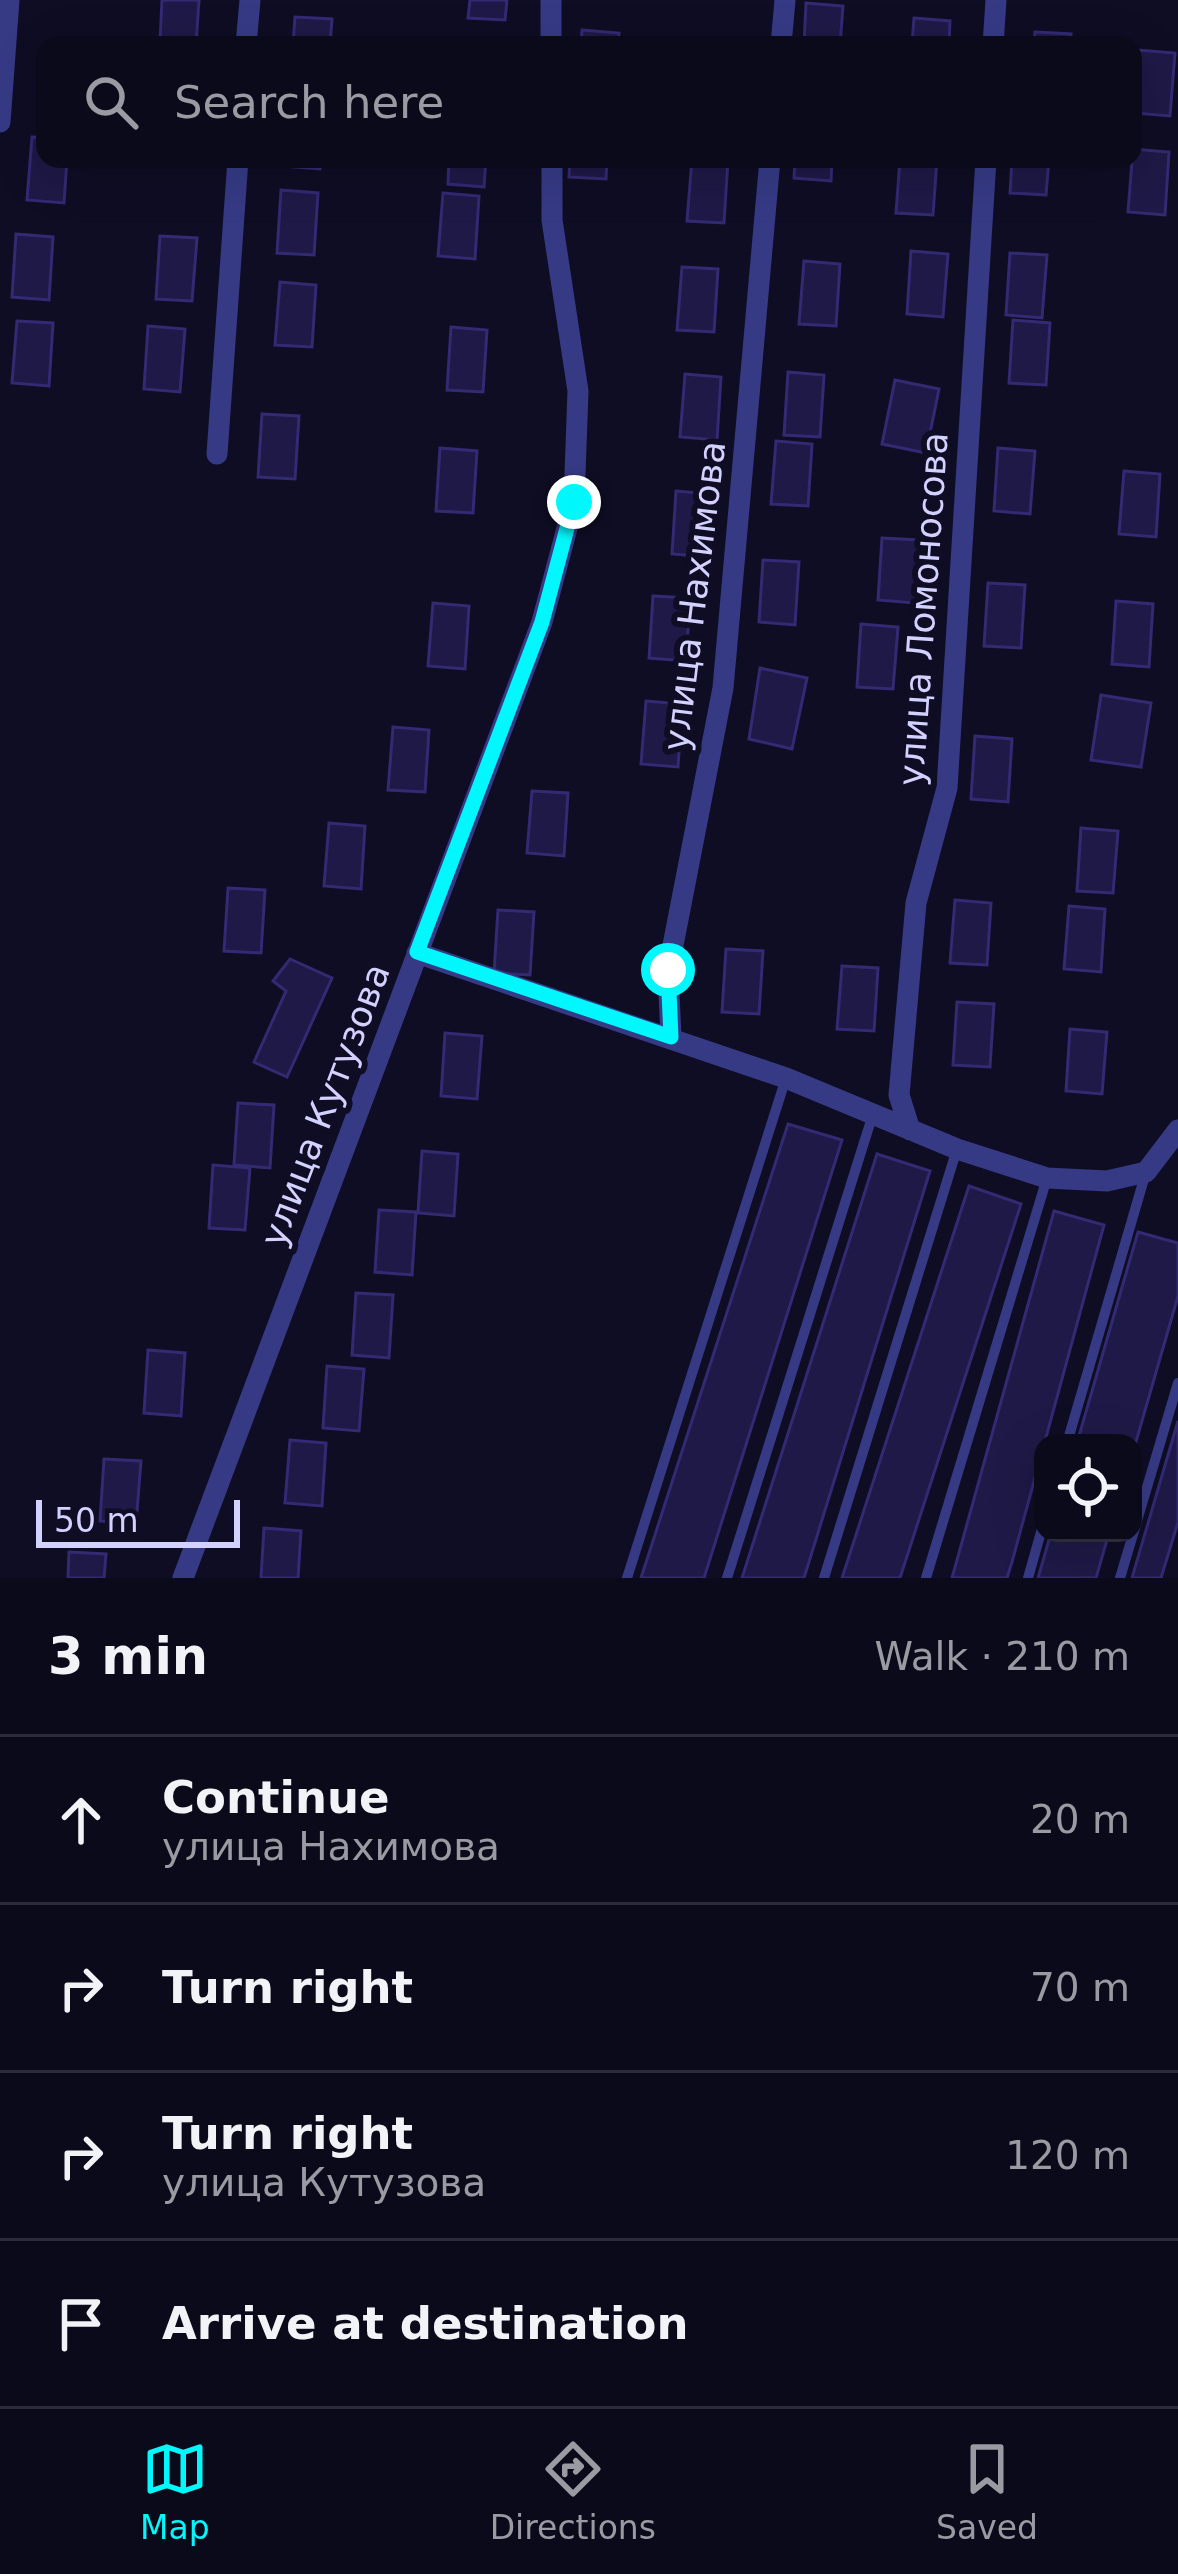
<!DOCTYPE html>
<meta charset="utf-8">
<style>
body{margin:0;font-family:"DejaVu Sans",sans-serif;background:#141324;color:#f1f3f6}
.controls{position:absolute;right:36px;bottom:36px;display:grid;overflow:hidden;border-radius:24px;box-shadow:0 12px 48px #0002}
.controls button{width:108px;height:108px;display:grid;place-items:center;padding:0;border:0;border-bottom:3px solid #2b2b3a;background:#0b0a1b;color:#f1f3f6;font:60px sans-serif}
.scale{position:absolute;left:36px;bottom:30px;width:204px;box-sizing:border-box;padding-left:12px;border:6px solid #d2d1ff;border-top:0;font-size:33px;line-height:42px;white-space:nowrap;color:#d2d1ff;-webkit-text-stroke:9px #0f0d24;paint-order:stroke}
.stop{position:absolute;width:36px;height:36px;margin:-27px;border:9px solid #00f8fc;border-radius:50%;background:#fff}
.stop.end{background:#00f8fc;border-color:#fff;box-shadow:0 3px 12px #0008}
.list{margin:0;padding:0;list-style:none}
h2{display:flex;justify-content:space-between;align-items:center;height:156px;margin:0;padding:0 48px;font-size:51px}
h2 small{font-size:39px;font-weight:400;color:#9a9aa3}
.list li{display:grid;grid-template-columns:78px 1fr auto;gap:36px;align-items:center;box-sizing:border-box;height:168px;padding:0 48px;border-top:3px solid #2b2b3a}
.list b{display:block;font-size:45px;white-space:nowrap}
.list p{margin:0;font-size:39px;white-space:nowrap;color:#9a9aa3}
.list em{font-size:39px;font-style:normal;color:#9a9aa3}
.icon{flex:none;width:66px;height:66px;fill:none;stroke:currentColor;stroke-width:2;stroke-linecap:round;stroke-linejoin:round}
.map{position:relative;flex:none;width:1178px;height:1578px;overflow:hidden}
.search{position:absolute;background:#0b0a1b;box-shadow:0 12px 48px #0002;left:36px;right:36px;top:36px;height:132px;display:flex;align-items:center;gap:30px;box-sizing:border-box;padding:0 42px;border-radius:24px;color:#9a9aa3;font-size:45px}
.sheet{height:828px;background:#0b0a1b}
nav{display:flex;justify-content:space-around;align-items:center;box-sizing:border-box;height:168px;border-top:3px solid #2b2b3a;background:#0b0a1b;font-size:33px;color:#9a9aa3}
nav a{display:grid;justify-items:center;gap:6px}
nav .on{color:#00f8fc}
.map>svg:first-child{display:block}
</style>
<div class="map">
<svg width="1178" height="1578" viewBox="0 0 1178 1578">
<rect width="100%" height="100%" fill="#0f0d24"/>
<path fill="#1e1946" stroke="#322a73" stroke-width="3" d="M162,0H199L196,45L160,42Z
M470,0H507L505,20L468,18Z
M806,3L843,6L840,45H804Z
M295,17L332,19L330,45H293Z
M914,18L950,21L949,45H912Z
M582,30L619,33L618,45H581Z
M1035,32L1071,34L1070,45H1034Z
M1138,50L1175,53L1170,116L1134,113Z
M32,137L45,138V159H67L64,203L27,200Z
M1133,149L1169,152L1165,215L1128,212Z
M147,159H184V164L147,161Z
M284,159H321L320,169L284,166Z
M449,159H486L484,187L448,184Z
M570,159H607L606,179L569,177Z
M692,159L728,160L724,223L687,221Z
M795,159H832L831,181L794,178Z
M900,159H937L933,215L896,213Z
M1012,159H1049L1046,195L1010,193Z
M281,190L318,193L314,255L277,253Z
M443,193L479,196L475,259L438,256Z
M16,234L53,237L49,300L12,297Z
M160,236L197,238L192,301L156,299Z
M911,251L948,254L943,317L907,314Z
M1010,253L1047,255L1042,318L1006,315Z
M804,261L840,264L836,326L799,324Z
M682,267L718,269L714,332L677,330Z
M280,282L316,285L312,347L275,345Z
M1013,320L1050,323L1046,385L1009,383Z
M17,321L53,323L49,386L12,383Z
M148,326L185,329L180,392L144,389Z
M451,327L487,330L483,392L447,390Z
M788,372L824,375L820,437L784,435Z
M685,374L721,377L717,440L680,437Z
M895,380L939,389L926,453L882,444Z
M262,414L299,416L295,479L258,477Z
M776,441L812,444L808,506L771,504Z
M440,448L477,451L473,513L436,511Z
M998,448L1035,451L1030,514L994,511Z
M1124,471L1160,474L1156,537L1119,534Z
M676,491L712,494L708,557L672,554Z
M882,538L919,540L914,603L878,600Z
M763,560L799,562L795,625L759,622Z
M988,583L1025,585L1021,648L984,646Z
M653,596L690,598L686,661L649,658Z
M1116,601L1153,604L1149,667L1112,664Z
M433,603L469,606L465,669L428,666Z
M861,624L898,627L893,689L857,687Z
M760,668L807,678L792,749L749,739Z
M1101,695L1151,703L1141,767L1091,760Z
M646,701L682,704L678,767L641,764Z
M393,727L429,730L425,792L388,790Z
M975,736L1012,739L1008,802L971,799Z
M532,791L568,793L564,856L527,853Z
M329,823L365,826L361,889L324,886Z
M1081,828L1118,831L1113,893L1077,891Z
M228,888L265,890L261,953L224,951Z
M955,900L991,903L987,965L950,963Z
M1069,906L1105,909L1101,972L1064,969Z
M498,910L534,912L530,975L494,973Z
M726,949L763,951L759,1014L722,1012Z
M290,959L332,978L287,1077L254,1062L286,991L273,981Z
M842,966L878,968L874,1031L837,1029Z
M957,1002L994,1004L990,1067L953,1065Z
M1070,1029L1107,1032L1102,1094L1066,1091Z
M445,1033L482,1036L477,1099L441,1096Z
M238,1103L274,1105L270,1168L234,1165Z
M788,1124L842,1140L704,1578H641Z
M422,1151L458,1154L454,1216L418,1213Z
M877,1154L930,1171L804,1578H742Z
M213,1165L250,1168L245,1230L209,1228Z
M969,1186L1021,1204L900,1578H842Z
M379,1210L416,1212L412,1275L375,1272Z
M1054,1211L1104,1225L1012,1562L1007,1578H952Z
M1138,1232L1178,1243V1296L1133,1452V1443H1077Z
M356,1293L393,1295L389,1358L352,1355Z
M148,1350L185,1353L181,1416L144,1413Z
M327,1366L364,1369L359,1431L323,1428Z
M1178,1421V1522L1161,1578H1132Z
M290,1440L326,1443L322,1506L285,1503Z
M104,1459L141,1461L136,1524L100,1521Z
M264,1528L301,1531L298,1578H261Z
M1051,1533H1109L1096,1578H1038Z
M69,1552L106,1554L104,1578H68Z"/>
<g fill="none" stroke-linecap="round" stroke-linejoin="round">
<path stroke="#363a85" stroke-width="10" d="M1067,1443L1146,1172
M627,1578L786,1078
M727,1578L873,1114
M824,1578L957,1149
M926,1578L1047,1178
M1028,1578L1043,1525
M1120,1578L1178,1383"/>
<path stroke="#363a85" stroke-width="21" d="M551,0V45
M246,45L250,0
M781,45L785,0
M993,45L996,0
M0,122L9,0
M217,454L238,159
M417,953L786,1078L957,1149L1047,1178L1107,1181L1146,1172L1178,1130
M671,1037L668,971L723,688L770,159
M910,1130L899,1095L916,903L947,788L986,159
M183,1578L542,622L574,502L578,391L552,220V159"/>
</g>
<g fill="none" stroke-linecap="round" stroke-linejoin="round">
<path stroke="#00f8fc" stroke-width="15" d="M574,502L542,622L417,952L671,1037L668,970"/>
</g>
<g text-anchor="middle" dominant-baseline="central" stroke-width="12" stroke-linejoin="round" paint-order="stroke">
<g font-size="36" fill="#d2d1ff" stroke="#0f0d24">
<text transform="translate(694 596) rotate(-83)">улица Нахимова</text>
<text transform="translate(923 609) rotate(-86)">улица Ломоносова</text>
<text transform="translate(325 1105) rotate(-69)">улица Кутузова</text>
</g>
</g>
</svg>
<div class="controls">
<button><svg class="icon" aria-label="locate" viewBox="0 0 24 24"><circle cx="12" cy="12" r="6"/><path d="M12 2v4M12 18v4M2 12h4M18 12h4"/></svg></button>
</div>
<div class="scale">50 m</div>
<div class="stop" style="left:668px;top:970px"></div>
<div class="stop end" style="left:574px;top:502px"></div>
<div class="search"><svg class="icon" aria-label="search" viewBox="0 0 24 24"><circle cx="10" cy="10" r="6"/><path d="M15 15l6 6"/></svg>Search here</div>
</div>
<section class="sheet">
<h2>3 min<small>Walk · 210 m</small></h2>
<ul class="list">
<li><svg class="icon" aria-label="ahead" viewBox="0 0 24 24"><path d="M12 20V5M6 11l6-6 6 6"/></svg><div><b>Continue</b><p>улица Нахимова</p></div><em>20 m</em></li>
<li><svg class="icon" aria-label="right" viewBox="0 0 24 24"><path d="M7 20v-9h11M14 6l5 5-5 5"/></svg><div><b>Turn right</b></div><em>70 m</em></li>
<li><svg class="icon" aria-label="right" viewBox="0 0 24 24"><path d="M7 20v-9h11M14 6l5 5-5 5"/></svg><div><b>Turn right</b><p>улица Кутузова</p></div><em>120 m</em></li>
<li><svg class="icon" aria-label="arrive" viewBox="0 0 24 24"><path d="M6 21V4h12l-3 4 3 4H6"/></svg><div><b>Arrive at destination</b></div></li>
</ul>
</section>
<nav>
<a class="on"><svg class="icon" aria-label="map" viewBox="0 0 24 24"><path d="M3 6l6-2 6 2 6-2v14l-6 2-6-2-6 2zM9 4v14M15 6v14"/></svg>Map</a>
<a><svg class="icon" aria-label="directions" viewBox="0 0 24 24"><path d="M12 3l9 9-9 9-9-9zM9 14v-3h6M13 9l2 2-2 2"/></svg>Directions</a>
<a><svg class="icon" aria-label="saved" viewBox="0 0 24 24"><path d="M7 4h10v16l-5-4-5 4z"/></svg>Saved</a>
</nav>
